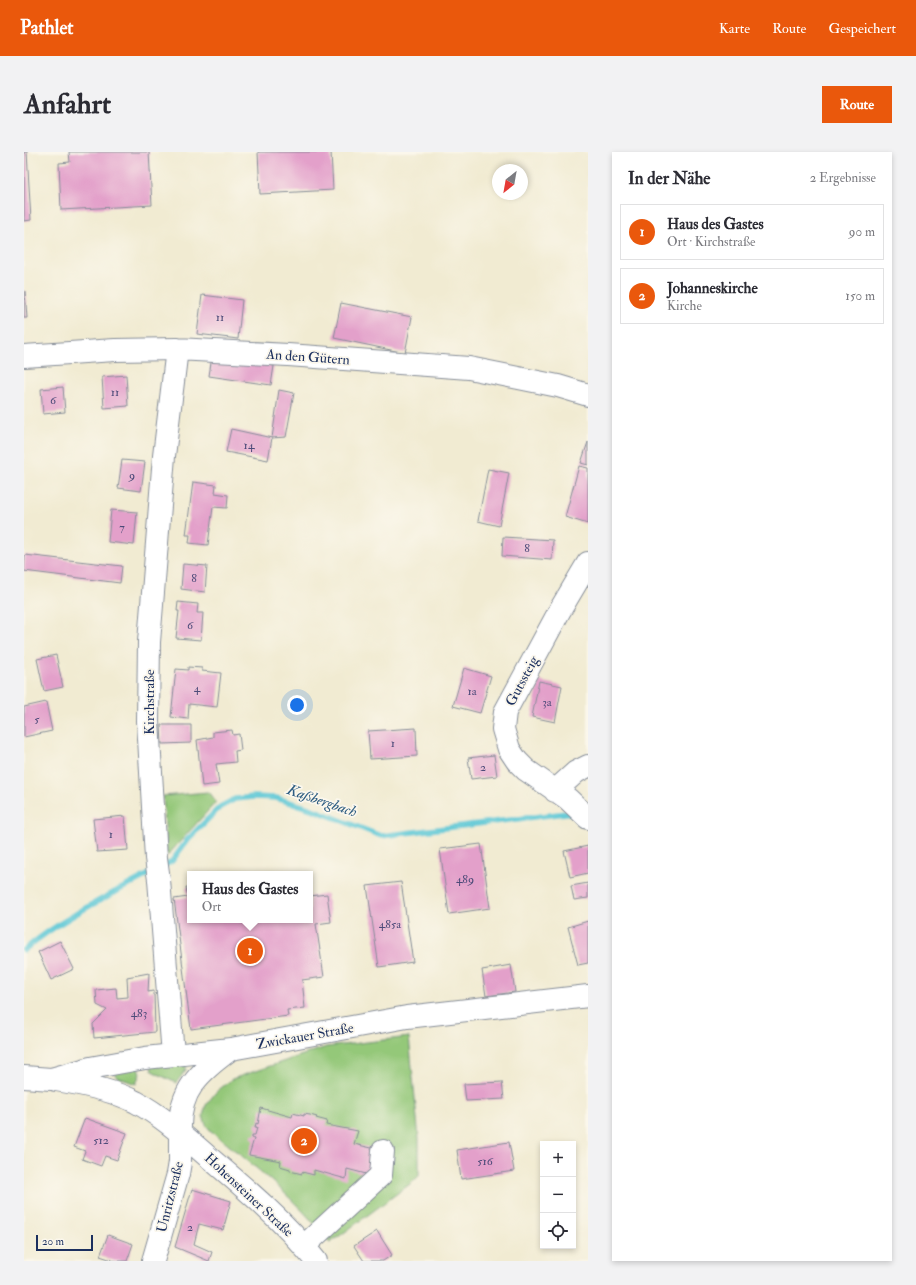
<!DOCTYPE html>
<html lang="de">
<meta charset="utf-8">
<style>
body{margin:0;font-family:"IM FELL Double Pica",serif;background:#f2f2f3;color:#2b2b33}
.controls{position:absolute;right:12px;bottom:12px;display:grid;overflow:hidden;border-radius:0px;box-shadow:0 2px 6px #0003}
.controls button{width:36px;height:36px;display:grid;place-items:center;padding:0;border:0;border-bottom:1px solid #e1e1e2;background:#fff;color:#2b2b33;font:20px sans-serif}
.compass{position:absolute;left:468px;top:12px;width:36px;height:36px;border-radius:50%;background:#fff;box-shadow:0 2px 6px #0003;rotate:211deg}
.scale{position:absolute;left:12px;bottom:10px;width:57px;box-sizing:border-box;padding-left:4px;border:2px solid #1b2f5e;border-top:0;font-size:11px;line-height:14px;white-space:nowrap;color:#1b2f5e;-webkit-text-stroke:3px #fbf7ec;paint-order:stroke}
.you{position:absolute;left:273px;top:553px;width:14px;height:14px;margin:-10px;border:3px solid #fff;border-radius:50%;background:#1a73e8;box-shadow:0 0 0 6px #1a73e833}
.badge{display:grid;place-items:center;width:26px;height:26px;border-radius:50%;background:#ea580c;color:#fff;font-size:13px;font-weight:700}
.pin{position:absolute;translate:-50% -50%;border:2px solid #fff;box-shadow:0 1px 4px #0006}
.popup{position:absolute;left:163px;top:719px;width:126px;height:52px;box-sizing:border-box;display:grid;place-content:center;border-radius:0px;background:#fff;filter:drop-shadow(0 1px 3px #0005);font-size:13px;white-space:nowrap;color:#7c7c81}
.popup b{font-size:15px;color:#2b2b33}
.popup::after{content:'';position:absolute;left:50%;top:100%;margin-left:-8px;border:8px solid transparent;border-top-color:#fff}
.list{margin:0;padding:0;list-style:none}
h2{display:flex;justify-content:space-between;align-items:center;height:52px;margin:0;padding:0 16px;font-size:17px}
h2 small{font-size:13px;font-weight:400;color:#7c7c81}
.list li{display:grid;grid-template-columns:26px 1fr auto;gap:12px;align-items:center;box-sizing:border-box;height:56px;margin:0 8px 8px;padding:0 8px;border:1px solid #e1e1e2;border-radius:0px}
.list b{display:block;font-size:15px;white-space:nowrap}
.list p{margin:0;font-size:13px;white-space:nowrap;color:#7c7c81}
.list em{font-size:13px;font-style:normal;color:#7c7c81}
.icon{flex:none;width:22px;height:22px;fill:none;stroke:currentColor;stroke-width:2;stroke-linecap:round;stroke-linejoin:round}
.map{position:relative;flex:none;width:564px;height:1109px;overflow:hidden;border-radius:0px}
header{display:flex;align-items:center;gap:24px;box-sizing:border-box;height:56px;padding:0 20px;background:#ea580c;color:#fff}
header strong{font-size:19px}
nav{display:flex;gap:22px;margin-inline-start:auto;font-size:14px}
.intro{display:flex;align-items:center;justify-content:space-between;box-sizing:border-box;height:96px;padding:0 24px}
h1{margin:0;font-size:28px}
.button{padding:10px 18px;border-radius:0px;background:#ea580c;color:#fff;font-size:14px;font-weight:700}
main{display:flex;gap:24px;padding:0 24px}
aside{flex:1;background:#fff;border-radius:0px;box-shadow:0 2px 6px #0003}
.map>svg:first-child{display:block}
</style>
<header>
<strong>Pathlet</strong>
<nav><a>Karte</a><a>Route</a><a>Gespeichert</a></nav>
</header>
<div class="intro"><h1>Anfahrt</h1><a class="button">Route</a></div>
<main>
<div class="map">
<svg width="564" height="1109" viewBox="0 0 564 1109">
<rect width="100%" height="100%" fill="#fbf7ec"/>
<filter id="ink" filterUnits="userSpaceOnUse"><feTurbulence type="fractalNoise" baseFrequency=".025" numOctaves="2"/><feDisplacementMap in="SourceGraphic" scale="8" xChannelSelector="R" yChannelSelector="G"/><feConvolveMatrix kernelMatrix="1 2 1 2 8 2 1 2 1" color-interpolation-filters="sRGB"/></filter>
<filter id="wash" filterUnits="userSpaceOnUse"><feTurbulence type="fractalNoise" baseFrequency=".012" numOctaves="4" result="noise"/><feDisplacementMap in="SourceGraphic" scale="16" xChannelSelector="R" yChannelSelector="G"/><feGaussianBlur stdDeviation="0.9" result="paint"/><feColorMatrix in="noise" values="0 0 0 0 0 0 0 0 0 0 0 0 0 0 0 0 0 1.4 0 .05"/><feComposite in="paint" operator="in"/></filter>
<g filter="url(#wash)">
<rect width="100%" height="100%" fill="#f1ebd2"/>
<path fill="#94c879" stroke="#587c6c" d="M184,640L192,650L143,704L139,644Z
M385,885L395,987V1024L386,1032L306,1091C273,1047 229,1013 187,979L182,973L179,964L182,953L192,940L208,927L302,895Z
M158,910L162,913V918L152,931L128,919L127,914Z
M114,914L116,922L112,932L93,925L91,923V919Z"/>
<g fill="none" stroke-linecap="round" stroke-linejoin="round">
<path stroke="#5cc7d5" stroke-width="5.5" d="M138,715L148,709L164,687L196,655L211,647L230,645L252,646L288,657L357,684L550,660
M0,798C38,766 86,743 129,720"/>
</g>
<g id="blocks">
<path fill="#e3a0ca" d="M0,0H3L7,68L0,69Z
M45,0H125L128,53L37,58L35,11L46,10Z
M234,0H307L309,38L236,42Z
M0,139H1L3,166H0Z
M178,143L218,148L214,187L173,182Z
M317,151L388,165L381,201L310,186Z
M188,204L250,214L247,233L185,224Z
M102,223L104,254L80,256L78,225Z
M39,235L41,260L19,262L17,237Z
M255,238L270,241L262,285L248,286Z
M207,277L248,286L244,308L202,300Z
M564,290V313L557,311Z
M98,308L121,310L117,339L94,336Z
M555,314L564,316V372L541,365Z
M464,317L485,321L475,374L454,369Z
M169,330L192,333L191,341L204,343L203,356L189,355L184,393L165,391L166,383H162Z
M87,358L113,360L110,393L84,390Z
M479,385L529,388L528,408L478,404Z
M1,403L98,414L96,431L0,419Z
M159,412L183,414L181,440L157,437Z
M154,450L174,452L173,461H179L177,488L152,486L155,459H153Z
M32,503L39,535L20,539L13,507Z
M164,515L178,516V519L197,521L193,555L165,552L164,567L147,565L152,517L164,518Z
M440,516L467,524L456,561L429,554Z
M515,529L538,534L531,570L508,565Z
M22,550L28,579L0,585V555Z
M137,573H167V591L138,592Z
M392,576L393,604L346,607L344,579Z
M208,578L209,583L215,582L217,598L211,599L212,610L192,612L195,632L178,634L173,588L189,585V580Z
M470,603L473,624L447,627L444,606Z
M101,664L104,698L73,700L69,667Z
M457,692L466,756L425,762L416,697Z
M564,694V721L546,725L540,699Z
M377,730L389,810L355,815L343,734Z
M564,731V746L550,748L547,734Z
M162,735H166V768H286V744L303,742L307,770L292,772L300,825L278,828L281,856L263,858L264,864L167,877L150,747L164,745Z
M564,769V811L554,813L544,775Z
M36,789L50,817L27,828L14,800Z
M487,813L491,840L462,844L458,818Z
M125,821L124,840L130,839L131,880L70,886L69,872L83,858L73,853L72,838L92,836L93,846L104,845L103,825Z
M478,930L480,947L442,949L440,932Z
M237,956L268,965L269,961L280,964V962L286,963L293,965L292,966L303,969L302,973L334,979L330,992L352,997L346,1023L323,1017L322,1027L290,1018V1023L278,1020V1022L266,1019V1017L256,1014L257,1009L225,1003L230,987L228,986V983H231L233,976H231L232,971L234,972Z
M61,966L103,981L93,1008L81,1004L77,1014L58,1007L61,999L50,995Z
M485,990L490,1019L437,1027L433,998Z
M168,1037L207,1049L199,1078L175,1072L170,1092L188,1100L185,1109L151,1095Z
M353,1079L368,1103L359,1109H340L330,1094Z
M84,1083L109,1092L103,1109H91L76,1104Z"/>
</g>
</g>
<g filter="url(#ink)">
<use href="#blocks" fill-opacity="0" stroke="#868d98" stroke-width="1"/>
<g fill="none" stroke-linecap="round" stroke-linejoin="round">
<g stroke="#868d98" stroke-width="24">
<path id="minor" d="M0,204L91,198L153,197L264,203L445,216L534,234L564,243
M564,411L536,458L481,560L479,577L485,597L493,609L502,618L544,647L564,666
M531,639L552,620L564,614
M149,903L135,728L132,706L124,569L125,490L140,304L153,197
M280,1094L357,1023L359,999
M129,1109L154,1022L156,1010V981"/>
</g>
<g stroke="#868d98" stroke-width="24">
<path id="major" d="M0,925L27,927L66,916L121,906L207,897L383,865L564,844
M32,928C59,932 88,938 112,950C138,964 160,984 182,1003C221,1036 260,1069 292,1109
M156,981C154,938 175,921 207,897"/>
</g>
<use href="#minor" stroke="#fff" stroke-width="22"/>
<use href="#major" stroke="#fff" stroke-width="22"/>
</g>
</g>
<g text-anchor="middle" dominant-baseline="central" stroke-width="3.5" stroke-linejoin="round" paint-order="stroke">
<g font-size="12" fill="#4d4b79">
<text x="196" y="165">11</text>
<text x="91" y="240">11</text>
<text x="29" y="248">6</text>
<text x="225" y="293">14</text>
<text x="108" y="323">9</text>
<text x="98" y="375">7</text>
<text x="503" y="396">8</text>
<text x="170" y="426">8</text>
<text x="166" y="473">6</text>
<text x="173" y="536">4</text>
<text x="448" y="539">1a</text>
<text x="523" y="550">3a</text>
<text x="13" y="567">5</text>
<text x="369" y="591">1</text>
<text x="459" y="615">2</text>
<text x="87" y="682">1</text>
<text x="441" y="727">489</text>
<text x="366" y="772">485a</text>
<text x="115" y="861">483</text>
<text x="77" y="988">512</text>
<text x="461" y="1009">516</text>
<text x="166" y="1075">2</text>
</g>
<g font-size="14" fill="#1b2f5e" stroke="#fbf7ec">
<text transform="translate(284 205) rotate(4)">An den Gütern</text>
<text transform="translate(498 529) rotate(-62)">Gutssteig</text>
<text transform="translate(125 550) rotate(-90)">Kirchstraße</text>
<text transform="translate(281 884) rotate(-10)">Zwickauer Straße</text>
<text transform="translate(225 1043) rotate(43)">Hohensteiner Straße</text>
<text transform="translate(146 1045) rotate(-76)">Unritzstraße</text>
</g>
<g font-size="15" font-style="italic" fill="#2e5d82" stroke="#fbf7ec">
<text transform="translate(298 649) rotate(19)">Kaßbergbach</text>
</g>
</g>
</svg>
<div class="controls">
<button>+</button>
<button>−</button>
<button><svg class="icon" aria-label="locate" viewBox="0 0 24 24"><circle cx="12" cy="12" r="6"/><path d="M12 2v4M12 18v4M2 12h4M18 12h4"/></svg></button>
</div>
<svg class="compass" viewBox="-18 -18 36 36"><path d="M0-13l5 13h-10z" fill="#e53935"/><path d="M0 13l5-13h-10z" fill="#7c7c81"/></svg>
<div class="scale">20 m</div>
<div class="you"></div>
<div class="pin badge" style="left:226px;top:799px">1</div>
<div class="popup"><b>Haus des Gastes</b>Ort</div>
<div class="pin badge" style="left:280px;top:989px">2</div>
</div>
<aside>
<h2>In der Nähe<small>2 Ergebnisse</small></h2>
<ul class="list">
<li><span class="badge">1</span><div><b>Haus des Gastes</b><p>Ort · Kirchstraße</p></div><em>90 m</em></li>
<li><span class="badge">2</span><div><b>Johanneskirche</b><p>Kirche</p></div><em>150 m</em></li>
</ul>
</aside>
</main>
